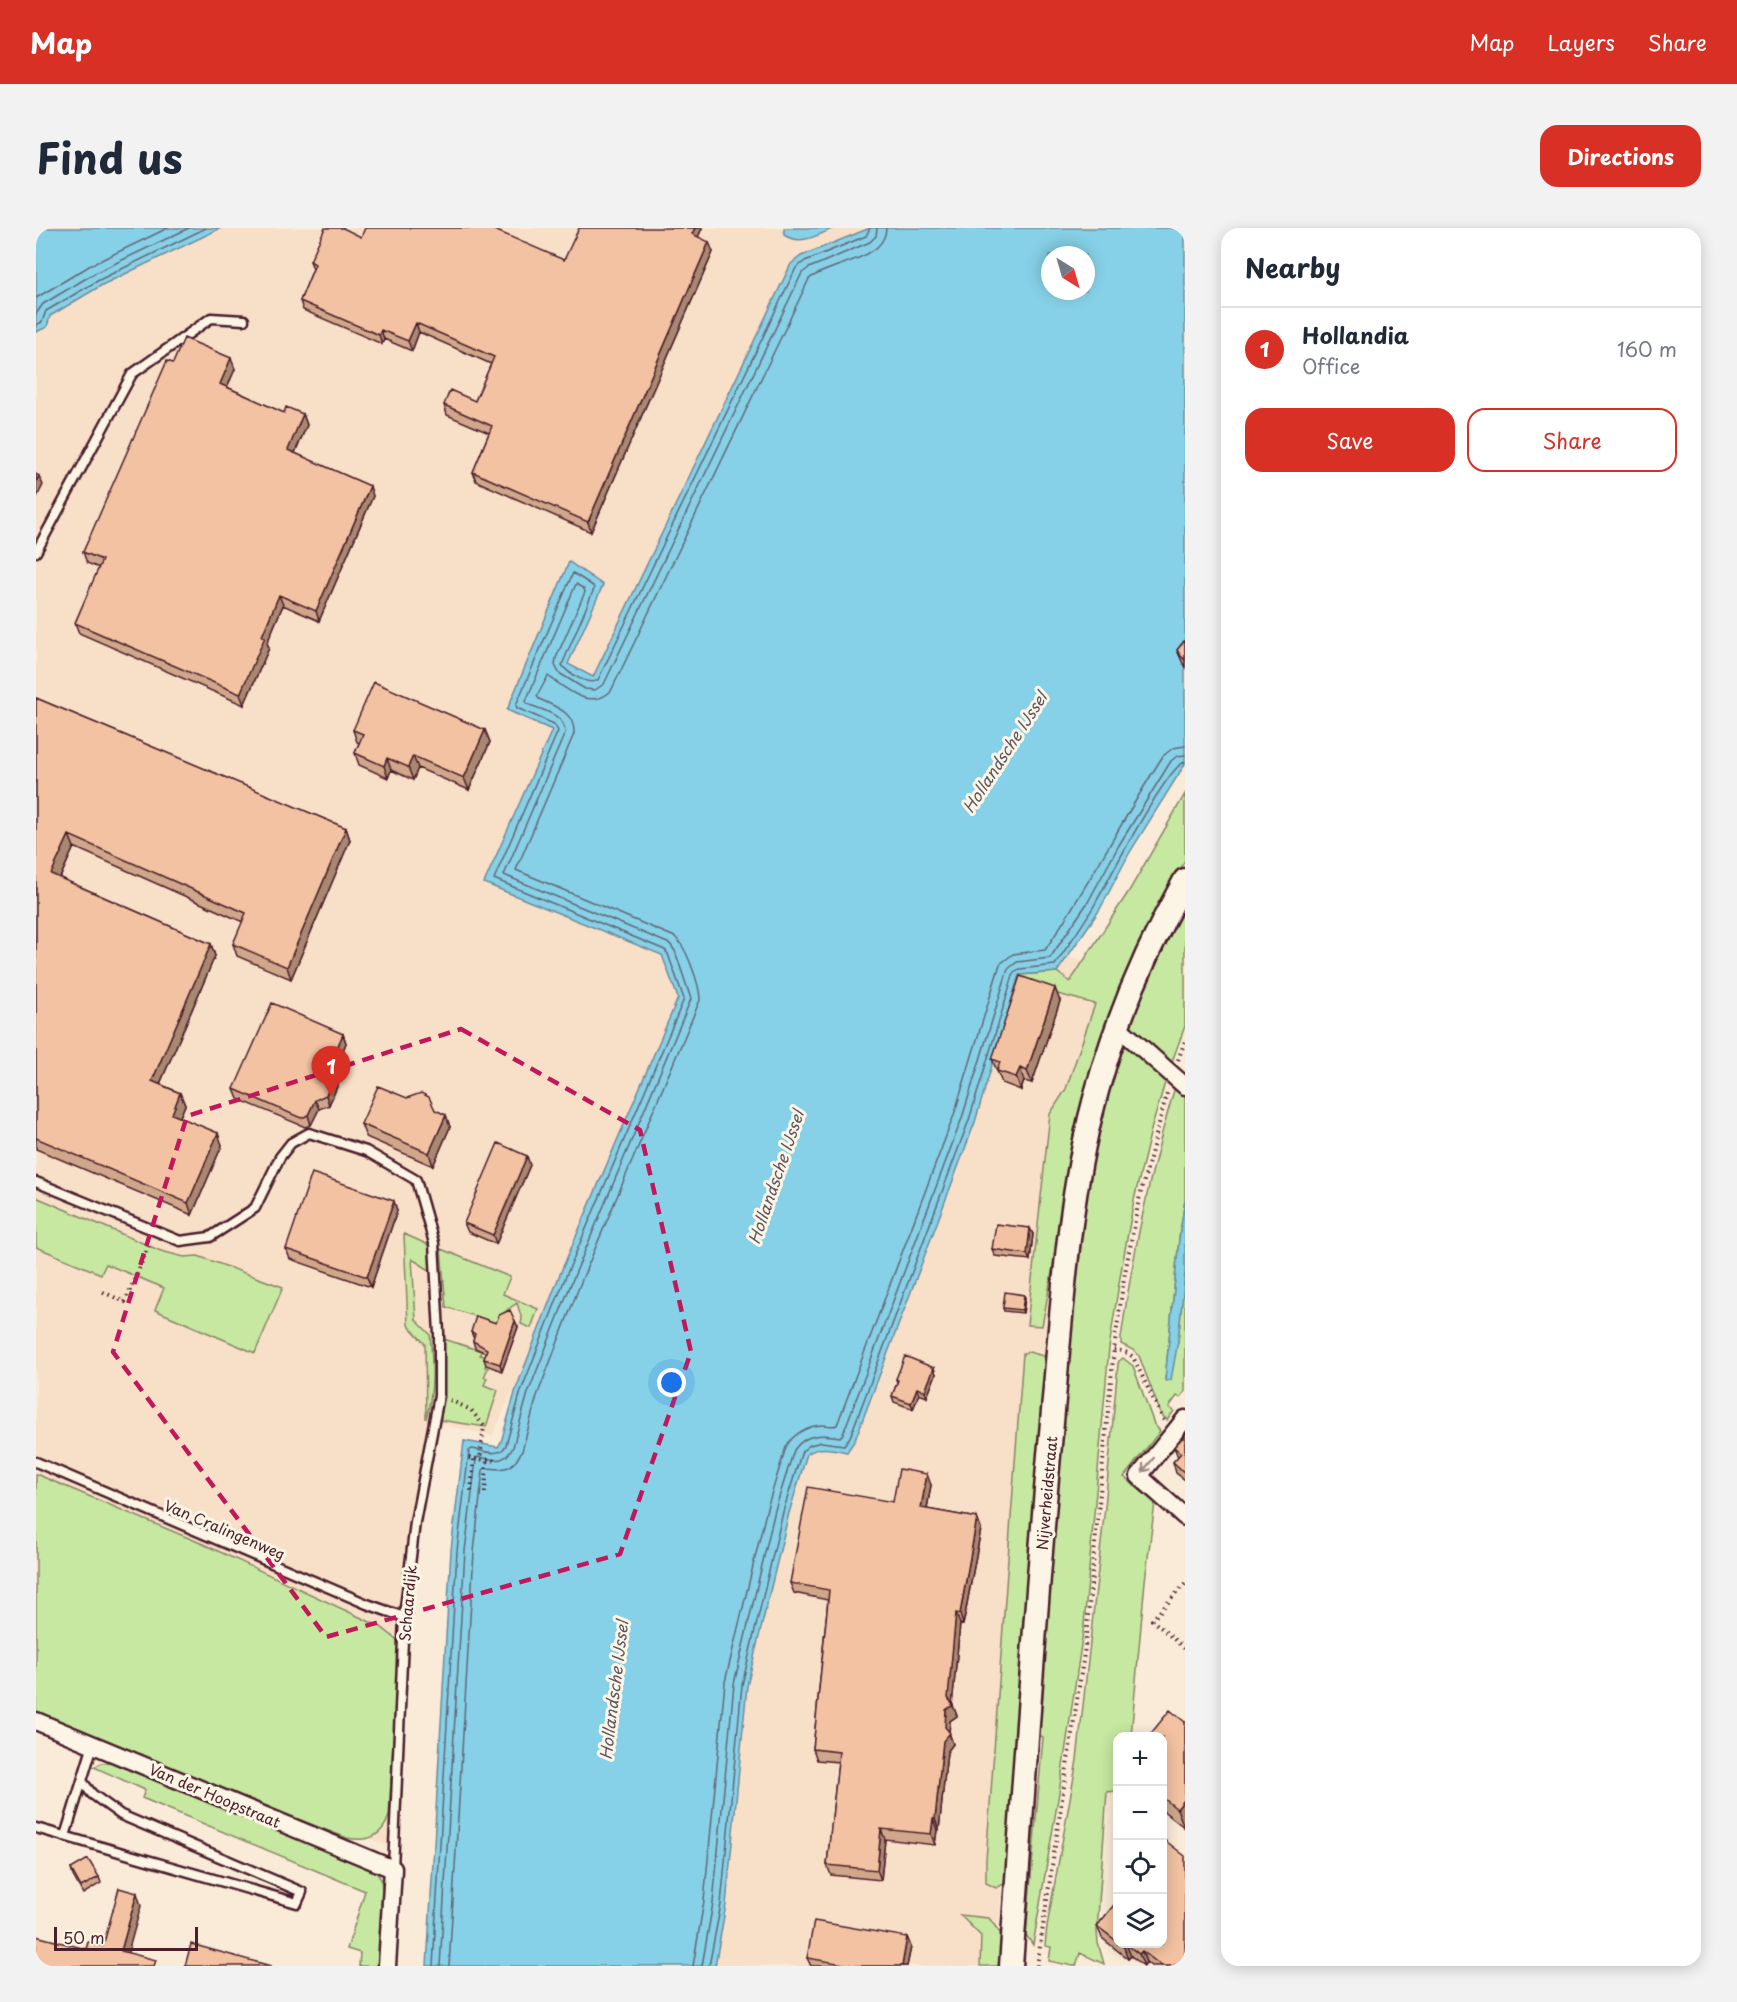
<!DOCTYPE html>
<meta charset="utf-8">
<style>
body{margin:0;font-family:"Playpen Sans",sans-serif;background:#f2f2f3;color:#1f2937}
.controls{position:absolute;right:18px;bottom:18px;display:grid;overflow:hidden;border-radius:12px;box-shadow:0 3px 15px #0003}
.controls button{width:54px;height:54px;display:grid;place-items:center;padding:0;border:0;border-bottom:2px solid #e0e1e3;background:#fff;color:#1f2937;font:30px sans-serif}
.compass{position:absolute;left:1005px;top:18px;width:54px;height:54px;border-radius:50%;background:#fff;box-shadow:0 3px 15px #0003;rotate:143deg}
.scale{position:absolute;left:18px;bottom:15px;width:144px;box-sizing:border-box;padding-left:6px;border:3px solid #4a1f2b;border-top:0;font-size:16px;line-height:21px;white-space:nowrap;color:#4a1f2b;-webkit-text-stroke:4px #fcf5e5;paint-order:stroke}
.you{position:absolute;left:636px;top:1155px;width:21px;height:21px;margin:-15px;border:4px solid #fff;border-radius:50%;background:#1a73e8;box-shadow:0 0 0 9px #1a73e833}
.badge{display:grid;place-items:center;width:39px;height:39px;border-radius:50%;background:#d93025;color:#fff;font-size:20px;font-weight:700}
.pin{position:absolute;translate:-50% -50px;filter:drop-shadow(0 2px 3px #0008)}
.pin::after{content:'';position:absolute;top:32px;width:21px;height:18px;background:inherit;clip-path:polygon(0 0,100% 0,50% 100%)}
.list{margin:0;padding:0;list-style:none}
h2{display:flex;justify-content:space-between;align-items:center;height:78px;margin:0;padding:0 24px;font-size:26px}
h2 small{font-size:20px;font-weight:400;color:#747a83}
.list li{display:grid;grid-template-columns:39px 1fr auto;gap:18px;align-items:center;box-sizing:border-box;height:84px;padding:0 24px;border-top:2px solid #e0e1e3}
.list b{display:block;font-size:22px;white-space:nowrap}
.list p{margin:0;font-size:20px;white-space:nowrap;color:#747a83}
.list em{font-size:20px;font-style:normal;color:#747a83}
.actions{display:flex;gap:12px;padding:18px 24px}
.actions a{flex:1;padding:14px 0;border:2px solid #d93025;border-radius:18px;text-align:center;font-size:21px;color:#d93025}
.actions .main{background:#d93025;color:#fff}
.icon{flex:none;width:33px;height:33px;fill:none;stroke:currentColor;stroke-width:2;stroke-linecap:round;stroke-linejoin:round}
.map{position:relative;flex:none;width:1149px;height:1738px;overflow:hidden;border-radius:18px}
header{display:flex;align-items:center;gap:36px;box-sizing:border-box;height:84px;padding:0 30px;background:#d93025;color:#fff}
header strong{font-size:28px}
nav{display:flex;gap:33px;margin-inline-start:auto;font-size:21px}
.intro{display:flex;align-items:center;justify-content:space-between;box-sizing:border-box;height:144px;padding:0 36px}
h1{margin:0;font-size:42px}
.button{padding:15px 27px;border-radius:18px;background:#d93025;color:#fff;font-size:21px;font-weight:700}
main{display:flex;gap:36px;padding:0 36px}
aside{flex:1;background:#fff;border-radius:18px;box-shadow:0 3px 15px #0003}
.map>svg:first-child{display:block}
</style>
<header>
<strong>Map</strong>
<nav><a>Map</a><a>Layers</a><a>Share</a></nav>
</header>
<div class="intro"><h1>Find us</h1><a class="button">Directions</a></div>
<main>
<div class="map">
<svg width="1149" height="1738" viewBox="0 0 1149 1738">
<rect width="100%" height="100%" fill="#faebd8"/>
<filter id="ink" filterUnits="userSpaceOnUse"><feTurbulence type="fractalNoise" baseFrequency=".0167" numOctaves="2"/><feDisplacementMap in="SourceGraphic" scale="12" xChannelSelector="R" yChannelSelector="G"/><feConvolveMatrix kernelMatrix="1 2 1 2 8 2 1 2 1" color-interpolation-filters="sRGB"/></filter>
<g filter="url(#ink)">
<path fill="#f8dfc8" d="M90,0H902L642,719L661,775L456,1208L406,1196L402,1204L370,1388L358,1620L0,1484V45Z
M969,709L1095,747L1031,880L959,1738H643L718,1324Z"/>
<path fill="#c6e8a1" stroke="#888466" stroke-width="1.5" d="M1149,566V632L1106,710L1074,783L1050,862L1006,1098L991,1097L1014,886L1030,861L1059,776L981,755L983,747L1021,744L1034,754L1093,663Z
M1149,669V798L1134,839L1095,801L1093,792Z
M1089,819H1097L1131,848L1115,902L1098,972L1084,1049L1073,1120L1048,1397L1023,1565L997,1717L990,1707L1007,1509L999,1505L1032,1126L1055,932L1083,823Z
M1140,855L1149,864V972L1143,1011L1129,1152L1142,1113L1149,1045V1164L1144,1170L1141,1168L1133,1179L1138,1183L1131,1192L1125,1186L1103,1128L1099,1123L1085,1116V1110C1097,1023 1115,939 1140,855Z
M0,969L125,1023L148,1029L162,1028L247,1059L219,1125L119,1082L128,1060L70,1036L65,1046L0,1019Z
M368,1006L393,1017L395,1043L376,1031L380,1092L394,1106C397,1135 398,1163 390,1191L389,1116L372,1097Z
M405,1021L474,1049L467,1066L502,1081L495,1100L485,1096L486,1091L481,1075L471,1082L460,1095L410,1079Z
M408,1111L445,1123L444,1127L452,1129L449,1139L452,1140L448,1149L451,1150L448,1157L462,1162L450,1199L404,1192L408,1170Z
M993,1124L1018,1131L972,1654L960,1660L950,1655V1632L987,1125Z
M1087,1130L1097,1138L1118,1196L1124,1203L1088,1249L1119,1275L1109,1353L1095,1508H1082L1081,1563L1071,1564L1061,1703L1062,1715L1068,1736L1044,1725L1040,1738H1037L1013,1733L1015,1719L1009,1718L1011,1698L1041,1532L1069,1279L1082,1136L1083,1133Z
M0,1246L167,1316L345,1399L360,1411L363,1417L353,1588C346,1609 332,1614 311,1610L199,1567L0,1484Z
M74,1534L340,1644L345,1651L346,1662L342,1738H323L324,1725L311,1721L329,1663L106,1570L109,1562L58,1539L65,1535Z
M924,1687L953,1690L967,1709L965,1738H944L945,1708Z"/>
<path fill="#86d1e7" stroke="#6e8a9c" stroke-width="1.5" fill-rule="evenodd" d="M0,0H185L66,57L14,88L11,99L0,104Z
M748,0H798C782,7 765,18 748,7Z
M834,0H1149V536L1094,624L1064,681L1021,744L983,747L939,894L819,1212L811,1224C797,1221 784,1217 771,1226L753,1285L711,1458L690,1677L679,1738H391L415,1322L428,1213L462,1219L465,1214L480,1161L524,1046L642,770L626,727L448,655L516,502L471,482L533,334L567,357L532,436L557,449L755,36L765,28ZM1014,27H1050V63H1014Z
M1149,972V1045L1142,1113L1135,1152L1131,1153L1129,1152L1143,1011Z"/>
<g fill="none" stroke-linecap="round" stroke-linejoin="round">
<path stroke="#626676" stroke-width="1.5" d="M0,70L55,37L132,0
M0,86L7,76L59,45L153,0
M0,97L6,94L10,83L63,52L170,0
M397,1738L421,1323L433,1223L436,1221C448,1223 464,1230 470,1217L485,1163L530,1048L648,771L632,726L629,722L458,651L522,503L518,496L481,480L480,477L537,345L557,358L558,361L526,437C532,446 553,458 562,452L760,40L769,33L830,8L834,0
M404,1738L429,1323L440,1232L442,1229C458,1232 469,1236 477,1219L492,1165L537,1051L655,771L639,723L634,716L468,647L529,505C529,486 506,482 491,476L490,473L540,356L548,361L549,364L520,430L519,437L523,445L549,461L559,462L568,456L766,45L773,40L834,14L840,8L841,0
M413,1738L438,1324L447,1242L450,1240L464,1241L473,1239L480,1233L486,1223L501,1168L545,1054L664,772C664,757 650,718 639,709L480,642L538,506C539,484 520,479 503,471L501,468L512,448C529,460 554,483 575,463L773,51C795,34 849,33 850,0
M657,1738L668,1673L689,1454L731,1280L750,1219C757,1206 772,1197 787,1197C792,1197 796,1199 801,1197L918,887L964,736L977,726L1009,722C1052,659 1086,592 1127,528L1137,520L1149,518
M666,1738L677,1675L698,1456L739,1282L758,1222C769,1205 787,1206 804,1209L807,1206L926,890L972,741L981,734L1014,730L1052,674L1083,617L1135,533L1141,528L1149,527
M673,1738L685,1676L706,1457L747,1284L766,1223L774,1217L785,1214L808,1217L814,1209L933,892L978,744L984,741L1019,737C1032,717 1047,697 1059,676C1071,655 1132,536 1149,534"/>
<g stroke="#4a1f2b" stroke-width="13">
<path id="lane" d="M0,324L96,146L175,90L208,92
M0,954L144,1013L174,1009L219,980L244,929L255,915L273,905L330,923L380,952L398,1015L403,1105V1168L379,1294L368,1389L357,1641
M0,1234L331,1376L368,1389
M0,1600L261,1675L266,1664L85,1587L56,1566L46,1553
M29,1608L57,1517"/>
</g>
<g stroke="#4a1f2b" stroke-width="21">
<path id="street" d="M1081,798L1149,858
M1149,1191L1103,1248L1149,1289
M0,1493L357,1641L351,1738"/>
</g>
<g stroke="#4a1f2b" stroke-width="27">
<path id="secondary" d="M975,1738C987,1568 998,1397 1013,1227C1024,1115 1028,999 1054,890C1074,806 1107,727 1149,652"/>
</g>
<path stroke="#4a1f2b" stroke-width="4" stroke-dasharray="1.5 4.5" stroke-linecap="butt" d="M1142,832L1149,813
M67,1064L89,1074L114,1015
M1078,1121L1092,1125L1097,1129L1128,1193
M414,1172L435,1182L448,1198L444,1231
M433,1230L462,1233
M435,1263L438,1231
M449,1265L451,1232
M1149,1356L1116,1392L1149,1421
M1001,1738L1049,1419L1078,1121L1088,1050L1103,972L1131,865"/>
<use href="#lane" stroke="#fcf5e5" stroke-width="8"/>
<use href="#street" stroke="#fcf5e5" stroke-width="16"/>
<use href="#secondary" stroke="#fcf5e5" stroke-width="22"/>
</g>
<path fill="#d0a78b" stroke="#4a1f2b" stroke-width="1.5" d="M666,0L662,9L677,24L555,304L440,253L437,244L453,205L411,187L408,177L439,173L455,136L383,104L376,123L348,111L346,116L267,82L264,73L277,41L274,33L325,9L528,32Z
M137,135L199,141L191,159L248,185L267,186L271,197L259,225L337,268L283,393L247,377L231,415L233,420L208,477L43,405L39,395L63,340L51,335L47,324Z
M1149,412V440L1141,422Z
M0,470L310,600L314,612L255,751L201,728L197,716L207,694L38,619L24,650L175,716L179,728L124,856L144,865L149,877L144,889L186,917L156,987L0,921Z
M317,502H449L454,514L433,562L382,540L377,552L355,542L352,550L323,537L319,525L323,515L321,514Z
M1024,773L996,855L988,853L985,862L966,855L956,831Z
M307,806L310,815L301,836L306,847L293,877L283,881L275,897L269,899L202,871L198,861Z
M399,882L410,887L414,899L397,938L330,909L325,896Z
M494,937L460,1016L432,1004L428,995Z
M361,983L335,1059L254,1031L250,1021Z
M997,1006L994,1032L959,1028L956,1021Z
M988,1067L989,1070L987,1085L968,1083L967,1080Z
M479,1093L482,1099L466,1143L450,1137L448,1131L450,1125L439,1120L437,1113L438,1111L435,1104L460,1095Z
M900,1146L891,1169L883,1166L877,1181L858,1174L856,1168L861,1155L860,1151Z
M1149,1207V1252L1140,1245L1137,1234L1142,1229L1138,1219Z
M895,1257L891,1281L941,1290L945,1301L927,1397L924,1396L916,1476L921,1488L914,1493L913,1504L917,1516L911,1524L903,1602H901L899,1617L849,1611L845,1652L795,1647L791,1637L802,1534L781,1532L777,1521L792,1372L758,1365L754,1355L857,1274Z
M1149,1494V1597L1148,1599L1126,1582V1509Z
M35,1641L63,1649L65,1655L47,1666L37,1648Z
M1082,1672V1716H1126L1149,1738H1115L1110,1734L1108,1738L1095,1728L1092,1731L1066,1710L1061,1698Z
M871,1709L875,1719L871,1738H775L771,1730Z"/>
<path fill="#a98871" stroke="#4a1f2b" stroke-width="1.5" d="M659,0H666L659,16L656,6Z
M673,14L677,24L555,304L552,294Z
M380,95L383,104L376,123L372,113Z
M345,102L348,111L346,116L343,107Z
M195,130L199,141L188,167L184,156Z
M267,186L271,197L255,233L252,222Z
M3,248L7,257L0,271V254Z
M334,258L337,268L283,393L280,383Z
M243,367L247,377L231,415L233,420L208,477L204,466L226,408Z
M449,502L454,514L433,562L428,550Z
M377,528L382,540L377,552L372,539Z
M351,530L355,542L352,550L348,538Z
M310,600L314,612L255,751L251,739Z
M33,607L38,619L20,658L15,646Z
M175,716L179,728L120,865L116,853Z
M1019,760L1024,773L996,855L991,843Z
M307,806L310,815L299,843L295,834Z
M303,837L306,847L293,877L290,867Z
M984,840L988,853L985,862L980,849Z
M144,865L149,877L140,898L136,886Z
M279,872L283,881L275,897L272,887Z
M410,887L414,899L397,938L393,925Z
M182,905L186,917L156,987L152,975Z
M491,928L494,937L460,1016L457,1007Z
M358,973L361,983L335,1059L331,1049Z
M994,1000L997,1006L994,1032L991,1026Z
M988,1067L989,1070L987,1085L986,1082Z
M479,1093L482,1099L466,1143L464,1136Z
M898,1140L900,1146L891,1169L889,1163Z
M881,1160L883,1166L877,1181L875,1175Z
M891,1246L895,1257L889,1291L885,1280Z
M941,1290L945,1301L927,1397L924,1386Z
M920,1385L924,1396L916,1478L917,1477L921,1488L914,1493L913,1506L917,1516L911,1524L903,1602L899,1591Z
M1149,1571V1597L1148,1599L1141,1581Z
M897,1591L901,1602L899,1617L895,1606Z
M845,1601L849,1611L845,1652L841,1642Z
M101,1665L105,1678L89,1735L85,1723Z
M871,1709L875,1719L871,1738H866Z
M1090,1716L1095,1728L1092,1731L1088,1719Z
M1106,1723L1110,1734L1108,1738L1103,1726Z"/>
<path fill="#f2c2a2" stroke="#4a1f2b" stroke-width="1.5" d="M289,0H307L325,9L329,0H454L528,32L543,0H659L656,6L673,14L552,294L437,244L456,198L408,177L414,162L439,173L458,129L380,95L372,113L345,102L343,107L264,73L279,36L274,33Z
M148,110L195,130L184,156L248,185L250,179L267,186L252,222L334,258L280,383L243,367L226,408L229,409L204,466L39,395L66,332L47,324L131,133L137,135Z
M0,246L3,248L0,254Z
M1149,412V432L1145,428L1141,422Z
M338,454L449,502L428,550L377,528L372,539L351,530L348,538L319,525L327,506L317,502Z
M0,470L310,600L251,739L197,716L210,685L33,607L15,646L175,716L116,853L144,865L136,886L182,905L152,975L0,910Z
M984,748L1019,760L991,843L984,840L980,849L961,843L964,834L956,831Z
M236,775L307,806L295,834L303,837L290,867L279,872L272,887L268,889L265,890L198,861Z
M342,858L371,870L385,865L393,869L399,882L410,887L393,925L325,896Z
M462,915L491,928L457,1007L428,995Z
M276,945L358,973L331,1049L250,1021Z
M960,996L994,1000L991,1026L956,1021Z
M969,1064L988,1067L986,1082L967,1080Z
M474,1082L479,1093L464,1136L448,1131L451,1121L437,1113L439,1106L435,1104L440,1088L460,1095L463,1087Z
M869,1128L898,1140L889,1163L881,1160L875,1175L856,1168L862,1152L860,1151Z
M1149,1207V1245L1137,1234L1145,1225L1138,1219Z
M863,1241L891,1246L885,1280L941,1290L924,1386L920,1385L912,1470L917,1477L910,1482L909,1499L914,1505L907,1513L899,1591H897L895,1606L845,1601L841,1642L791,1637L803,1524L777,1521L793,1362L754,1355L772,1259L857,1274Z
M1134,1482L1149,1494V1571L1141,1581L1126,1569V1509H1112Z
M1126,1610L1149,1628V1738H1141L1139,1737V1738H1126L1106,1723L1103,1726L1090,1716L1088,1719L1083,1716H1126Z
M52,1631L63,1649L45,1659L35,1641Z
M83,1660L101,1665L85,1723L120,1732L118,1738H0V1708L50,1721L52,1714L67,1718Z
M1082,1672V1714L1061,1698Z
M778,1693L871,1709L866,1738H819L771,1730Z
M155,1716L235,1738H149Z"/>
<defs><path id="oneway-shaft" d="M-6 0H5M1.5-3L5.5 0L1.5 3" fill="none" stroke-width="1.6" stroke-linecap="round" stroke-linejoin="round" transform="scale(1.5)"/></defs>
<use stroke="#a38a88" href="#oneway-shaft" transform="translate(1112 1237) rotate(129)"/>
</g>
<path fill="none" stroke="#c2185b" stroke-width="4.5" stroke-dasharray="12 8" stroke-linejoin="round" d="M425,801L604,902L655,1124L584,1326L290,1409L77,1124L151,888Z"/>
<g text-anchor="middle" dominant-baseline="central" stroke-width="6" stroke-linejoin="round" paint-order="stroke">
<g font-size="15" fill="#4a1f2b" stroke="#fcf5e5">
<text transform="translate(1010 1265) rotate(-85)">Nijverheidstraat</text>
<text transform="translate(189 1301) rotate(23)">Van Cralingenweg</text>
<text transform="translate(371 1375) rotate(-85)">Schaardijk</text>
<text transform="translate(179 1567) rotate(23)">Van der Hoopstraat</text>
</g>
<g font-size="16" font-style="italic" fill="#5c5463" stroke="#fcf5e5">
<text transform="translate(968 524) rotate(-57)">Hollandsche IJssel</text>
<text transform="translate(739 949) rotate(-71)">Hollandsche IJssel</text>
<text transform="translate(577 1462) rotate(-83)">Hollandsche IJssel</text>
</g>
</g>
</svg>
<div class="controls">
<button>+</button>
<button>−</button>
<button><svg class="icon" aria-label="locate" viewBox="0 0 24 24"><circle cx="12" cy="12" r="6"/><path d="M12 2v4M12 18v4M2 12h4M18 12h4"/></svg></button>
<button><svg class="icon" aria-label="layers" viewBox="0 0 24 24"><path d="M12 4l9 5-9 5-9-5zM3 14l9 5 9-5"/></svg></button>
</div>
<svg class="compass" viewBox="-18 -18 36 36"><path d="M0-13l5 13h-10z" fill="#e53935"/><path d="M0 13l5-13h-10z" fill="#747a83"/></svg>
<div class="scale">50 m</div>
<div class="you"></div>
<div class="pin badge" style="left:295px;top:868px">1</div>
</div>
<aside>
<h2>Nearby<small></small></h2>
<ul class="list">
<li><span class="badge">1</span><div><b>Hollandia</b><p>Office</p></div><em>160 m</em></li>
</ul>
<div class="actions"><a class="main">Save</a><a>Share</a></div>
</aside>
</main>
